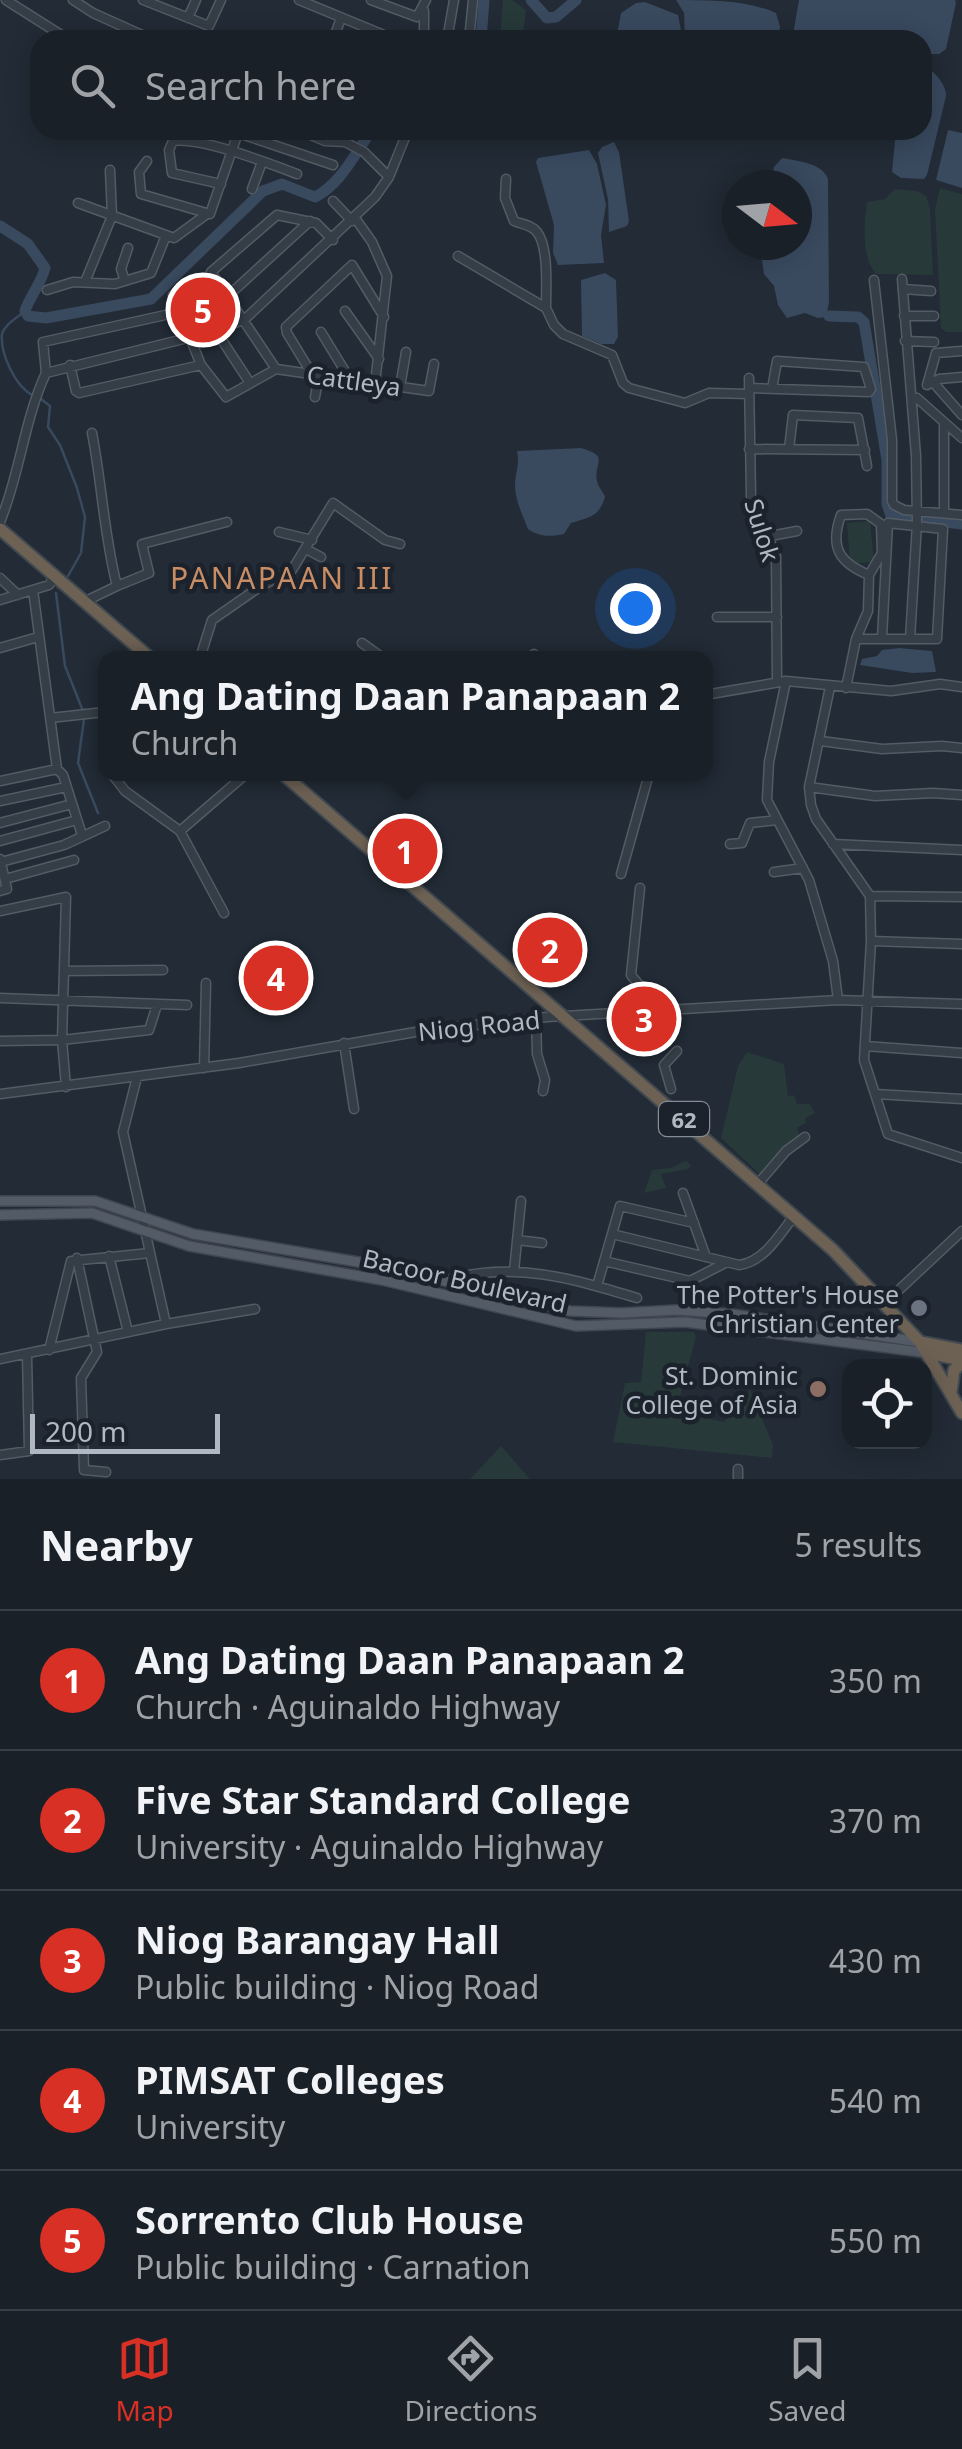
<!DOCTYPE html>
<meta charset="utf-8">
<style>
body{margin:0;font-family:"Noto Sans",sans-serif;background:#272d34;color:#f1f3f6}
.controls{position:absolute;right:30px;bottom:30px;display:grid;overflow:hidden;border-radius:20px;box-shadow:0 5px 25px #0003}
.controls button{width:90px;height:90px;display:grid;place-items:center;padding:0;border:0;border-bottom:2px solid #383e45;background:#1a2028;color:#f1f3f6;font:50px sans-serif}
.compass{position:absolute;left:722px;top:170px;width:90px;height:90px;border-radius:50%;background:#1a2028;box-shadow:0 5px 25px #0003;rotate:106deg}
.scale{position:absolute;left:30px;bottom:25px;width:190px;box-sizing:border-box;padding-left:10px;border:5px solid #b0b8c3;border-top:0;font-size:28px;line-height:35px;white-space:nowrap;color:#b0b8c3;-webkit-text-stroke:8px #1b222b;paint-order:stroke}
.you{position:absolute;left:635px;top:608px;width:35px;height:35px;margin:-25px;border:8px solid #fff;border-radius:50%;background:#1a73e8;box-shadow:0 0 0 15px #1a73e833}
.badge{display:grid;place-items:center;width:65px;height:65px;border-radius:50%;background:#d93025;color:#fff;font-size:32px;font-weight:700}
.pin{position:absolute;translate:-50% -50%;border:5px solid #fff;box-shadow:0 2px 10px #0006}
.popup{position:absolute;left:98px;top:651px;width:615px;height:130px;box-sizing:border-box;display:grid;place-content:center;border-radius:20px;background:#1a2028;filter:drop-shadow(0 2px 8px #0005);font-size:32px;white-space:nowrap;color:#9fa3a8}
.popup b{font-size:38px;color:#f1f3f6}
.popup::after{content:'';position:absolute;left:50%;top:100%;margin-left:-20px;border:20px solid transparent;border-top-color:#1a2028}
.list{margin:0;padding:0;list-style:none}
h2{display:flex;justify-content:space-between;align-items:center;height:130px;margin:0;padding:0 40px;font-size:42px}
h2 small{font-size:32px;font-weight:400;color:#9fa3a8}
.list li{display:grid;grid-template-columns:65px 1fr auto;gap:30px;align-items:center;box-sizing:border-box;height:140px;padding:0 40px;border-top:2px solid #383e45}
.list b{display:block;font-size:38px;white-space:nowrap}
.list p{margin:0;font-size:32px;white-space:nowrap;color:#9fa3a8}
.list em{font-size:32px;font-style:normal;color:#9fa3a8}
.icon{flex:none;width:55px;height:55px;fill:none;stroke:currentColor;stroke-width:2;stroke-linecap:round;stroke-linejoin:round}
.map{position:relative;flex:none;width:962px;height:1479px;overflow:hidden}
.search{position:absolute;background:#1a2028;box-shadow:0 5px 25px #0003;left:30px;right:30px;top:30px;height:110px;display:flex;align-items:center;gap:25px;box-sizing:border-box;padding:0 35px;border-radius:30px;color:#9fa3a8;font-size:38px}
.sheet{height:830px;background:#1a2028}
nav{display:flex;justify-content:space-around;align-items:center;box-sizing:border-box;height:140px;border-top:2px solid #383e45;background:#1a2028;font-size:28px;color:#9fa3a8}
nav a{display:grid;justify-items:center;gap:5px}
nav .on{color:#d93025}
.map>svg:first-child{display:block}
</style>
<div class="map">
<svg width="962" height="1479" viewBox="0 0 962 1479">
<rect width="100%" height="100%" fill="#222b36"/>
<path fill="#273939" d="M503,0H512L526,10L522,40H500Z
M940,188L962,194V332H946L941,328L935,209Z
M895,189L917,191L926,196L930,208L933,275L876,274C861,257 864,223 867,202L885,199Z
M225,295L238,318L216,326L208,314Z
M870,521L874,562L850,564L847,523Z
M747,1052L784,1064L788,1096L794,1095L797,1104H810L815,1113L805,1118L806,1123L797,1128L800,1138L766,1180L721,1138L738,1066Z
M686,1161L691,1165L689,1169L661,1174L666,1188L644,1193L652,1170L670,1168Z
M646,1332H694L696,1337L678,1404L686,1414L724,1422L750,1390L773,1445L772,1458L613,1442L625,1383L641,1382Z
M501,1446L530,1479H470Z"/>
<path fill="#39495e" d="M676,0C710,0 747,0 776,13L780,27L778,40H685L684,13Z
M799,0H955L956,3L946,49L939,54H922V40H792Z
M645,2L678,15L683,40H616L621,13L636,3Z
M922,65C932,68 947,85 946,96L927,175L924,179L901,178L892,172L896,130H922Z
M948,130L962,133V188L936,180Z
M614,142L619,152L629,221L627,226L609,232L608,199L598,153L602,147Z
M589,150L597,164L606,205L601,235L604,263L558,265L553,253L554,225L536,162L538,158Z
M782,158C797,161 823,163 828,179L829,302L826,317L818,318L805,313L787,318L778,305L774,286L764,274L760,245H797V185H770L774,167Z
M605,273L616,280L618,337L614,344H601L582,336L581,280Z
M581,448C611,457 593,462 597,481C598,487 603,491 605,497C599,517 590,517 571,523L564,534C551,537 539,537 528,529C523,516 515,500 515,486C515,473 520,466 517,451Z
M899,648L932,651L936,672L912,673L860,665L862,659L877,656L882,650Z"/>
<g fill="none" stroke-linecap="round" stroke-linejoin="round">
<path stroke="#39495e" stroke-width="2.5" d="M25,311C17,318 5,324 2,334C0,353 15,387 34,396
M41,399L50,406L48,427L60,445L77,488L85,517L81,553L68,576
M56,593L65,666L83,711
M84,719L78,763L98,813"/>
<path stroke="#39495e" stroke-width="11" d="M531,0L547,18L556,17L576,0
M481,40L484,0
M0,226L28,244L45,268C41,284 30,296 25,311L28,316L46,318L151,299L263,191L282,184L315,197C341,184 355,153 372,130
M829,316L858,317L864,322L887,460V504L891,516L962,524"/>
<g stroke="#535b64" stroke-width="11">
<path id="minor" d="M6,0L69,40
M73,0L93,13L153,40
M143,0L209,26L221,0
M299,0L384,35
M371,0L417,17L426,0
M188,18L196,0
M333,40L341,18
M424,40V11
M447,40L454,0
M469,40L473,0
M299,130L325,141L345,142L364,152L389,177
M238,133L333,165
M147,161L139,172L141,194L210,214
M506,179L505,198L514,221C521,224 532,225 537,232C549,247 546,289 546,308
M221,184L172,173L169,150L173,141C201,137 268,163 297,174
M252,189L262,162
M333,201L352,221
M78,203L174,238L211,211L239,130
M355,218L372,242L387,276L375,384
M458,256L546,308L554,325L563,334L612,355L623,383L629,388L685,403L709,393L749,394
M902,279L916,456L917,523L910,639
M874,280L892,440V501L894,505L904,510L962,515
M125,281L121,269L128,248
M85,282L112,216L110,170
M903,289L931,291
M47,290L73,282L115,284L151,273L165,238
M173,295L201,365L226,397L276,369L429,391L434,364
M229,295L310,221
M345,311L379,359
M904,316H934
M216,331L250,383
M321,332L351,381
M905,341L934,342
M962,351L936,353L927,385L939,379L962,377
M70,365L76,391L79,393L201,365
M276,369L211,272L277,215L316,223L333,240
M46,373L43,342L179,312
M312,374L287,333L286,327L352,265L384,317
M749,378L751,496L776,556L777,681
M932,381L962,415
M400,387L406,352
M749,388L869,392L871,389L864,367L777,361L772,389
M315,397L319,375
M917,398L962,438
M944,422V511
M749,449L865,450
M789,449L793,415L858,418L867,466
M0,522C20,474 24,420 46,373L216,331L245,319L375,197L389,177L408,130
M279,532L312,540
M770,536L797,531
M306,549L321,557
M0,578L18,595
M117,586L149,573L142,544L227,522
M33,590L57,769L63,775L82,835
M0,600L49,585L55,576
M86,605L90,599L117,586C104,536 102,484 92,433
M717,617H777
M856,639L868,611L869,575L882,553L881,524L867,514L841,515C829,548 840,563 869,575
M362,643L383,658
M0,648L38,637
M200,658L212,620L261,586L292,570L333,503L385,540L400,544
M533,658L534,654
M786,681L769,762L767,800L809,880L833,961L838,1000
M830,687L809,787L811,805L816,819L870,896L871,941L864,1060L888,1134L962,1158
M846,688L856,639H937L943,529L888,523L882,638
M705,695L786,681L891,691L940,684L962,687
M50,718L105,712
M821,741L882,749L942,746L962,748
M104,747L105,758
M112,774L125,791L180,831L224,913
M0,781L57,769
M809,787L875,796L933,793L962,795
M0,801L66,787
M0,823L72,804
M180,831L246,774
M0,841L77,820
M730,844L742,843L750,823L777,820
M833,844L962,850
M0,859L7,889L0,891
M1,862L64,845L105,826
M774,872L803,868
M621,874L649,774
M5,879L74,860
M640,888L631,975L640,986L642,1011
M870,896L962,897
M0,911L66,897L62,1040L66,1087
M871,941L962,944
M64,971L163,970
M0,998L187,1005
M536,1018L537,1054L545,1080L543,1091
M0,1041L62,1040L149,1030L157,1005
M344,1043L354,1109
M865,1046L962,1053
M204,1068L206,983
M137,1077L123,1132L166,1324
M671,1089L664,1065L677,1051
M0,1094L239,1063L421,1031L547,1017L838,1000L962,1004
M875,1094L962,1099
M757,1185L786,1151L805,1137
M683,1193L706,1257
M612,1234L739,1265C764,1262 780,1234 794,1216
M517,1240L542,1243
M109,1256L128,1332
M77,1258L97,1352L81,1378L84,1470L106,1472
M604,1261L690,1281L727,1262
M514,1271L521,1201
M446,1280C514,1261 571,1278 637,1298
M597,1286L620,1206L694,1223
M885,1303L962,1231
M49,1350L71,1261L150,1253
M0,1359L166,1324L255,1309
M0,1455L29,1451L27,1355
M738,1479V1469"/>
</g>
<g stroke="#3f4650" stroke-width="12">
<path id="major" d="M0,1201H95L193,1234L382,1266L570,1311L622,1313L677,1310L731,1314L920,1342
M0,1215L92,1213L189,1246L382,1280L576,1326L685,1322L928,1353"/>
</g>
<g stroke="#404851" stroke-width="15">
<path id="highway" d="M0,529L150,658
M283,774L833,1250L920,1342L962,1413
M920,1342L962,1350
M928,1353L962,1360
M951,1392L954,1370L962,1363"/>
</g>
<use href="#minor" stroke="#353d46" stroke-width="8"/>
<use href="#major" stroke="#535c66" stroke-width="9"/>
<use href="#highway" stroke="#6c6153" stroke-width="11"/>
</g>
<circle fill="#6b7280" stroke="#1b222b" stroke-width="4" cx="919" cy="1308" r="10"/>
<circle fill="#8d6e63" stroke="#1b222b" stroke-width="4" cx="818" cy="1389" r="10"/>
<g text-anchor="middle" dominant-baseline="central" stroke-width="9" stroke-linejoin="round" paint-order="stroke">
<rect fill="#1b222b" stroke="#838b95" stroke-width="2.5" x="659" y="1102" width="50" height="34" rx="8"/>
<g font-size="22" font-weight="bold" fill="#b0b8c3">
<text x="684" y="1119">62</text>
</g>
<g font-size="25" fill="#b0b8c3" stroke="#1b222b">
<text transform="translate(354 380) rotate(8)">Cattleya</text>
<text transform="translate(763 530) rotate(73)">Sulok</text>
<text transform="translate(479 1025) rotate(-6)">Niog Road</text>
<text transform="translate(465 1280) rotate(13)">Bacoor Boulevard</text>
</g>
<g font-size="25" fill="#b0b8c3" stroke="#1b222b" text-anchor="end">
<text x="899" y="1294">The Potter's House<tspan x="899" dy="29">Christian Center</tspan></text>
<text x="798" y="1375">St. Dominic<tspan x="798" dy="29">College of Asia</tspan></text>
</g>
<g font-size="30" letter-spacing="2.5" fill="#c98d65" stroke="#1b222b">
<text x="282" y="577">PANAPAAN III</text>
</g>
</g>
</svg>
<div class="controls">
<button><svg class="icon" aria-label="locate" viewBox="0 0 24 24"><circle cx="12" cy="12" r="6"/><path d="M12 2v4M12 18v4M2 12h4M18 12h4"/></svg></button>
</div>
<svg class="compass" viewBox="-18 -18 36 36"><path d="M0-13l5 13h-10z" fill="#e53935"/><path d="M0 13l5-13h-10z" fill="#9fa3a8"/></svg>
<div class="scale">200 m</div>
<div class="you"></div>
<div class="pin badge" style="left:405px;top:851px">1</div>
<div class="popup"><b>Ang Dating Daan Panapaan 2</b>Church</div>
<div class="pin badge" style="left:550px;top:950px">2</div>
<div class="pin badge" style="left:644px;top:1019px">3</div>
<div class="pin badge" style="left:276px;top:978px">4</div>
<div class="pin badge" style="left:203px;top:310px">5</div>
<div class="search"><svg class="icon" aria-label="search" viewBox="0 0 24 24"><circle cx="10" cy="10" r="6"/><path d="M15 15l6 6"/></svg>Search here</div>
</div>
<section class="sheet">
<h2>Nearby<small>5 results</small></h2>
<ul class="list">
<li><span class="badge">1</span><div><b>Ang Dating Daan Panapaan 2</b><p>Church · Aguinaldo Highway</p></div><em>350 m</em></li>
<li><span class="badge">2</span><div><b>Five Star Standard College</b><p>University · Aguinaldo Highway</p></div><em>370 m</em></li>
<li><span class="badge">3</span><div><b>Niog Barangay Hall</b><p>Public building · Niog Road</p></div><em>430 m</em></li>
<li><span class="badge">4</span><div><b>PIMSAT Colleges</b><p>University</p></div><em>540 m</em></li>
<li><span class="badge">5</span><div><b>Sorrento Club House</b><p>Public building · Carnation</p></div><em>550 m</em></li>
</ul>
</section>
<nav>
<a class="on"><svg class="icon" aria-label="map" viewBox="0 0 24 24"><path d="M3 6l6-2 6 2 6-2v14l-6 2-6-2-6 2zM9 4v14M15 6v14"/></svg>Map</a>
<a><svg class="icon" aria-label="directions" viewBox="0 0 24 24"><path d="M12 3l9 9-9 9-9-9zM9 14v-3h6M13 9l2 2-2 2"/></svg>Directions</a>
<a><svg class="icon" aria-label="saved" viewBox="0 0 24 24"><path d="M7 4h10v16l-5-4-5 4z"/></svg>Saved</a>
</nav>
